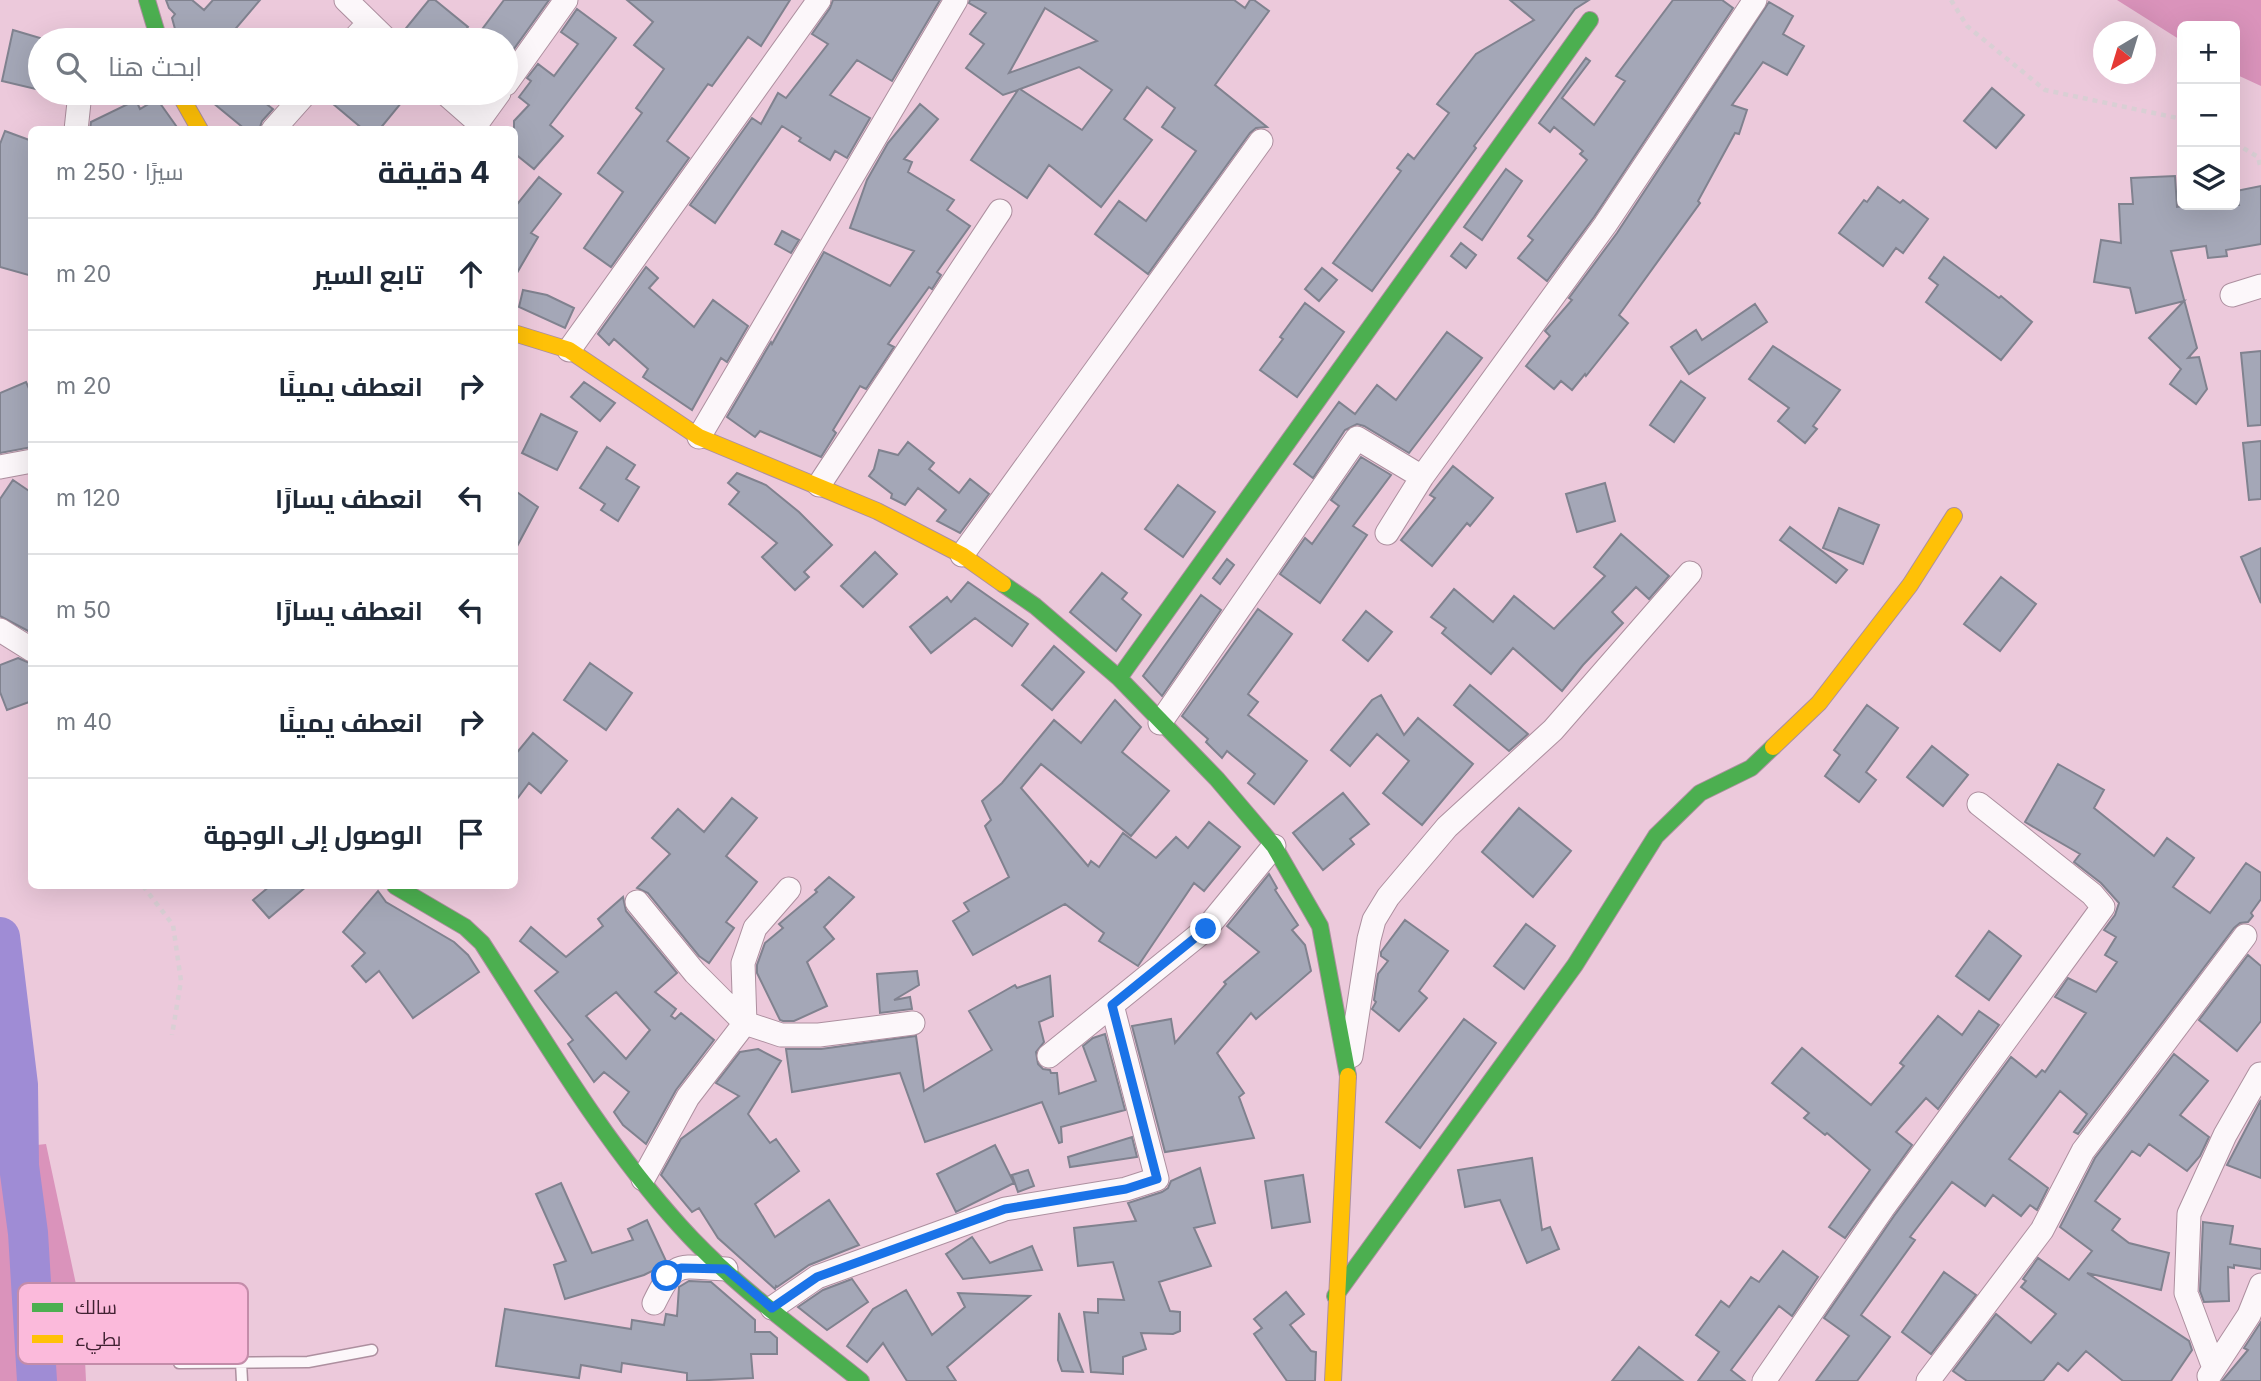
<!DOCTYPE html>
<html lang="ar">
<meta charset="utf-8">
<style>
body{margin:0;font-family:Inter,Cairo,sans-serif;background:#f2f2f3;color:#1f2937;direction:rtl}
.controls{position:absolute;right:21px;top:21px;display:grid;overflow:hidden;border-radius:10px;box-shadow:0 7px 28px #0002}
.controls button{width:63px;height:63px;display:grid;place-items:center;padding:0;border:0;border-bottom:2px solid #e0e1e3;background:#fff;color:#1f2937;font:35px sans-serif}
.compass{position:absolute;left:2093px;top:21px;width:63px;height:63px;border-radius:50%;background:#fff;box-shadow:0 7px 28px #0002;rotate:218deg}
.stop{position:absolute;width:21px;height:21px;margin:-16px;border:5px solid #1a73e8;border-radius:50%;background:#fff}
.stop.end{background:#1a73e8;border-color:#fff;box-shadow:0 2px 7px #0008}
.list{margin:0;padding:0;list-style:none}
h2{display:flex;justify-content:space-between;align-items:center;height:91px;margin:0;padding:0 28px;font-size:30px}
h2 small{font-size:23px;font-weight:400;color:#747a83}
.list li{display:grid;grid-template-columns:46px 1fr auto;gap:21px;align-items:center;box-sizing:border-box;height:112px;padding:0 28px;border-top:2px solid #e0e1e3}
.list b{display:block;font-size:26px;white-space:nowrap}
.list em{font-size:23px;font-style:normal;color:#747a83}
.icon{flex:none;width:38px;height:38px;fill:none;stroke:currentColor;stroke-width:2;stroke-linecap:round;stroke-linejoin:round}
.map{position:relative;flex:none;width:2261px;height:1381px;overflow:hidden;direction:ltr}
.search{position:absolute;background:#fff;box-shadow:0 7px 28px #0002;left:28px;top:28px;width:490px;height:77px;display:flex;align-items:center;gap:18px;box-sizing:border-box;padding:0 24px;border-radius:38px;color:#747a83;font-size:26px}
.panel{position:absolute;background:#fff;box-shadow:0 7px 28px #0002;left:28px;top:126px;width:490px;height:763px;border-radius:10px;direction:rtl}
.map>svg:first-child{display:block}
</style>
<div class="map">
<svg width="2261" height="1381" viewBox="0 0 2261 1381">
<rect width="100%" height="100%" fill="#ecc9db"/>
<path fill="#da93bb" d="M2117,0H2261V86L2235,74V26H2182V41Z
M46,1144L83,1317L86,1381H0V1149Z"/>
<g fill="none" stroke-linecap="round" stroke-linejoin="round">
<path stroke="#9f8cd5" stroke-width="40" d="M0,937L18,1085L19,1166L28,1233L37,1381"/>
</g>
<path fill="#a4a7b7" stroke="#80828f" stroke-width="2" fill-rule="evenodd" d="M166,0H192L204,10L213,0H260L226,40H188L175,29L172,18L175,14L169,8Z
M429,0H435L468,27L457,40H411L402,33Z
M504,0H549L506,60V40H474Z
M627,0H790L761,46L748,37L712,86L708,84L667,141L689,158L611,267L584,248L623,192L598,173L642,113L636,108L664,69L634,45L653,22Z
M833,0H940L892,81L857,60L830,95L870,118L847,158L835,151L830,160L799,141L801,138L782,126L715,223L690,205L752,118L761,124L778,93L786,98L828,44L812,34L830,8Z
M970,0H1234L1245,8L1250,0H1254L1269,11L1215,85L1267,127L1256,128L1250,133L1148,274L1095,234L1119,201L1146,221L1196,151L1162,127L1175,108L1147,87L1124,119L1152,140L1101,207L1049,165L1027,198L971,160L1018,90L1003,95L966,68L984,44L970,34L986,13L969,3ZM1045,8L1097,41L1009,73ZM1079,67L1112,90L1082,130L1020,89Z
M1510,0H1589L1575,9L1477,142L1474,146L1476,148L1372,291L1333,263L1401,171L1397,168L1408,154L1414,159L1449,113L1437,104L1476,54L1534,20Z
M1673,0H1722L1733,8L1594,217L1547,281L1518,258L1533,240L1528,236L1587,160L1580,154L1583,151L1554,127L1550,132L1539,123L1586,58L1590,61L1562,98L1594,125L1625,81L1616,76Z
M1769,2L1793,16L1783,34L1804,46L1787,75L1763,62L1732,105L1747,110L1739,134L1735,133L1698,201L1700,203L1619,315L1628,323L1586,376L1585,374L1572,390L1561,381L1554,389L1526,366L1550,336L1545,331L1572,300L1569,298L1617,233Z
M577,9L616,38L550,125L563,136L534,169L514,153V121L529,105L519,97L531,81L527,78L538,64L554,76L578,44L561,32Z
M13,30L40,38V90L2,81Z
M1992,88L2024,115L1996,148L1964,121Z
M201,93H271L264,102L273,109L262,121L259,130H246Z
M320,93H391L402,102L379,130H364Z
M157,99L179,130H90L91,122L136,100L140,109Z
M920,104L938,119L904,159L912,162L908,172L954,200L947,210L970,226L937,272L941,275L932,289L929,287L888,344L894,347L866,389L860,386L833,430L836,433L821,457L760,431L755,437L727,417L771,342L772,344L824,252L890,286L914,251L850,228L867,180L888,143Z
M5,131L32,141V276L0,267V144Z
M1506,169L1522,181L1482,240L1464,227Z
M2175,176L2177,207L2194,205H2239L2236,191L2261,186V244L2226,250L2227,256L2208,258L2206,246L2171,251L2197,348L2188,358L2199,357L2207,389L2196,404L2170,384L2181,369L2149,338L2184,301L2136,313L2130,288L2094,282L2101,240L2121,243L2119,204H2133L2131,178Z
M539,177L561,194L531,233L538,237L514,278V208Z
M1878,187L1900,203L1903,200L1928,219L1903,253L1896,248L1883,266L1839,233L1864,200L1867,202Z
M782,231L799,240L791,253L775,244Z
M1461,243L1476,255L1466,268L1451,256Z
M1944,257L1999,298L2001,296L2032,322L2001,360L1926,302L1938,285L1929,278Z
M646,267L658,278L649,288L694,327L713,300L748,326L727,362L721,358L692,410L643,377L648,369L614,339L609,345L598,334Z
M1322,268L1337,280L1319,301L1305,289Z
M523,290L547,295L574,308L565,328L519,307Z
M1305,303L1344,332L1297,397L1260,370L1283,339L1280,337Z
M1755,304L1767,322L1689,374L1671,347L1696,330L1702,340Z
M1447,332L1482,358L1409,453L1364,426L1357,424L1345,430L1313,478L1294,464L1339,402L1355,414L1377,385L1396,400Z
M1773,346L1840,390L1813,426L1817,429L1805,443L1778,421L1789,408L1749,379Z
M2261,351V425L2248,426L2241,353Z
M1681,381L1705,398L1674,442L1650,425Z
M26,382L32,395V447L0,453V393Z
M584,382L615,403L600,421L571,397Z
M541,414L577,432L557,470L522,453Z
M2261,441V499L2249,500L2243,443Z
M908,442L934,463L929,469L959,493L970,479L989,494L960,533L937,521L946,510L918,488L905,505L891,498L892,494L869,476L874,469L879,450L898,455Z
M607,447L635,465L626,479L639,487L618,521L601,510L605,504L580,488Z
M1361,457L1391,475L1353,526L1367,535L1320,603L1280,574L1305,538L1312,544L1339,506L1331,500Z
M1453,466L1493,498L1470,526L1467,523L1432,566L1401,540L1435,498L1430,495Z
M737,473L766,485L799,512L832,545L804,572L809,577L795,590L762,557L777,543L729,504L739,492L728,483Z
M13,480L32,493V633L0,616V499Z
M1605,483L1615,521L1577,532L1566,494Z
M1178,485L1215,512L1183,557L1145,529Z
M514,490L538,507L514,552Z
M1839,508L1879,525L1863,564L1823,548Z
M1790,527L1847,570L1836,583L1780,540Z
M1621,534L1669,576L1649,599L1636,587L1612,612L1623,623L1583,665L1562,691L1513,648L1491,674L1442,633L1446,628L1431,617L1454,589L1493,622L1514,596L1554,629L1605,576L1594,567Z
M2261,548V603L2241,557Z
M875,552L897,574L863,607L841,586Z
M1227,559L1234,565L1220,584L1213,578Z
M1102,573L1127,593L1122,599L1141,615L1116,651L1070,612Z
M2001,577L2036,604L2000,651L1964,624Z
M968,582L1028,624L1012,646L975,618L931,653L910,627L947,597L951,602Z
M1201,595L1221,610L1162,696L1143,676Z
M1258,609L1292,634L1248,694L1258,702L1248,715L1307,761L1274,804L1248,783L1255,774L1227,751L1222,758L1206,742L1208,739L1182,716Z
M1366,611L1392,632L1368,661L1343,640Z
M1054,646L1084,672L1052,710L1022,685Z
M18,658L32,664V701L7,710L0,692V665Z
M590,663L632,693L606,730L564,700Z
M1470,685L1528,734L1509,751L1454,705Z
M1381,695L1404,735L1418,718L1473,764L1422,825L1383,793L1409,761L1377,734L1350,766L1331,750L1372,700Z
M1115,700L1141,727L1122,752L1169,791L1131,836L1041,764L1021,788L1088,866L1091,861L1099,867L1123,833L1156,858L1176,837L1188,848L1209,822L1240,847L1204,891L1194,883L1138,966L1099,941L1104,933L1065,904L973,955L953,921L969,911L964,903L1009,877L985,826L991,820L982,801L1002,783L1054,720L1081,743Z
M1867,705L1898,728L1866,772L1876,780L1859,802L1825,776L1840,755L1834,750Z
M533,733L567,761L541,793L529,783L514,803V756Z
M1932,746L1968,775L1943,806L1907,777Z
M2058,764L2104,790L2094,808L2154,856L2167,838L2194,858L2173,887L2210,913L2246,863L2261,873V899L2251,913L2253,916L2248,922L2240,923L2234,928L2078,1134L2074,1132L2087,1114L2060,1091L2009,1159L2048,1188L2037,1210L2030,1205L2021,1216L1993,1195L1985,1206L1952,1182L1910,1237L1915,1240L1861,1315L1890,1337L1857,1381H1816L1849,1336L1824,1318L1894,1216L2011,1057L2036,1077L2042,1070L2045,1072L2086,1013L2055,997L2068,978L2096,992L2117,962L2105,955L2116,937L2104,930L2115,915L2119,903L2101,883L2074,862L2080,854L2025,822Z
M1343,793L1369,824L1350,839L1354,844L1323,870L1293,833Z
M732,798L757,818L726,856L757,882L726,922L734,928L709,963L699,956L648,893L637,888L670,854L652,838L678,809L704,832Z
M1519,808L1571,851L1533,897L1482,852Z
M1269,874L1277,888L1275,890L1298,925L1292,930L1305,945L1311,971L1256,1019L1251,1013L1217,1053L1244,1093L1239,1097L1254,1138L1165,1152L1132,1026L1171,1019L1175,1043L1226,984L1224,982L1259,952L1227,926Z
M829,877L854,897L824,927L834,939L807,962L827,1006L794,1021H783L780,1020L757,973V965L765,943L783,928L779,924L817,892L815,890Z
M270,886H307L269,918L253,900Z
M378,891L386,902L454,942L468,955L479,972L413,1018L379,971L366,982L352,966L365,953L343,932Z
M623,897L626,911L677,973L655,992L676,1009L671,1016L675,1019L681,1013L714,1040L676,1090L646,1144L623,1125L614,1112L629,1092L604,1072L594,1082L568,1044L573,1040L535,991L558,972L520,941L531,927L566,957L603,926L598,919ZM616,992L650,1030L626,1059L586,1016Z
M1405,920L1448,951L1419,991L1427,998L1399,1031L1372,1009L1376,1002L1374,1000L1378,974L1388,961L1381,956V952Z
M1526,924L1555,946L1524,989L1494,966Z
M1989,931L2021,956L1989,1000L1956,976Z
M2248,955L2261,966V1021L2237,1051L2199,1020Z
M917,971L919,985L894,1000L910,997L912,1009L880,1013L877,974Z
M1050,976L1053,1016L1039,1022L1044,1042L1036,1052L1038,1064L1043,1069L1050,1070L1051,1073H1057L1059,1094L1096,1081L1083,1046L1093,1038L1105,1034L1125,1110L1061,1127L1062,1142L1059,1143L1042,1102L925,1142L900,1073L792,1092L786,1049H821L916,1036L924,1091L992,1050L969,1011L1015,985L1017,988Z
M1979,1011L1999,1025L1938,1109L1926,1098L1896,1132L1912,1145L1845,1238L1829,1227L1870,1170L1827,1133L1825,1135L1804,1118L1809,1113L1772,1083L1802,1048L1871,1105L1904,1066L1900,1063L1938,1016L1962,1035Z
M1464,1019L1496,1043L1420,1148L1386,1122Z
M758,1049L781,1061L748,1114L770,1143L776,1139L799,1171L755,1204L775,1237L829,1200L859,1245L809,1265L777,1287L776,1286L775,1289L718,1238L699,1208L692,1212L661,1175L681,1139L739,1096L716,1083L740,1052Z
M2174,1054L2208,1081L2180,1115L2209,1137L2200,1156L2187,1171L2149,1144L2140,1156L2132,1151L2095,1201L2120,1219L2112,1230L2129,1243L2169,1253L2161,1290L2087,1273L2189,1341L2192,1350L2171,1381H2123L2086,1351L2068,1371L2058,1363L2043,1381H1967L1953,1371L1996,1314L2031,1343L2056,1314L2021,1287L2026,1281L2023,1279L2038,1258L2069,1280L2092,1251L2060,1227L2095,1158Z
M2261,1100V1178L2227,1165Z
M1132,1137L1137,1157L1070,1167L1068,1157Z
M995,1145L1014,1183L956,1212L937,1174Z
M1532,1158L1542,1230L1550,1227L1559,1249L1527,1263L1500,1200L1465,1207L1458,1170Z
M1200,1168L1215,1223L1194,1228L1211,1266L1159,1282L1170,1311L1180,1312V1331L1173,1334L1141,1333L1146,1349L1123,1357V1374L1091,1372L1084,1312L1098,1313V1299L1124,1300L1113,1262L1078,1266L1074,1228L1136,1221L1128,1203L1162,1192L1168,1188L1171,1181Z
M1028,1170L1034,1186L1018,1192L1012,1175Z
M1303,1175L1310,1222L1272,1228L1265,1181Z
M561,1183L592,1253L633,1240L628,1229L647,1220L666,1261L658,1268L644,1275L565,1299L554,1265L566,1261L536,1194Z
M2203,1222L2233,1226L2230,1244L2261,1249V1269L2234,1265V1268L2228,1267L2229,1301L2204,1302L2200,1291Z
M972,1237L990,1263L1032,1246L1042,1270L963,1279L946,1254Z
M1783,1251L1818,1277L1792,1316L1779,1306L1731,1370L1745,1381H1698L1719,1352L1696,1335L1721,1301L1729,1307L1751,1277L1759,1282Z
M1944,1272L1976,1295L1931,1354L1902,1332Z
M852,1279L868,1302L827,1330L798,1307L823,1290Z
M689,1281L711,1282L755,1320V1332H770L777,1338V1354H751L753,1378L687,1381V1373L622,1363L621,1372L581,1365L579,1378L496,1366L505,1309L631,1329L632,1320L664,1325L666,1314L677,1316L679,1287Z
M906,1290L932,1335L965,1307L958,1293L1030,1296L947,1367L956,1381H907L883,1343L867,1362L847,1346L873,1309Z
M1286,1292L1304,1314L1290,1325L1311,1351L1316,1352L1315,1381H1287L1254,1334L1262,1328L1254,1319Z
M1059,1313L1083,1372L1062,1371L1058,1360Z
M2261,1322V1381H2222L2248,1350L2244,1348Z
M1639,1347L1683,1381H1612Z"/>
<g fill="none" stroke-linecap="round" stroke-linejoin="round">
<g stroke="#ad8f9f" stroke-width="13">
<path id="lane" d="M241,1362L242,1381
M179,1363L308,1362L372,1350"/>
</g>
<g stroke="#ad8f9f" stroke-width="25">
<path id="street" d="M346,0L387,40
M353,40L369,23
M506,84L566,0
M445,93L478,122L499,93
M76,130L80,93
M273,130L306,93
M2232,295L2261,286
M569,350L819,0
M699,437L956,0
M0,467L32,461
M819,485L1000,211
M1387,533L1422,477L1605,225L1755,0
M962,555L1261,141
M0,630L32,650
M1160,723L1357,438L1422,477
M637,902L695,973L745,1023L781,1035H819L913,1023
M1049,1056L1206,929L1274,846
M1351,1056L1369,939L1374,920L1388,897L1447,827L1553,730L1690,573
M643,1179L688,1097L745,1023L743,963L755,928L789,889
M654,1303C676,1258 678,1267 726,1269
M772,1308L817,1277L1005,1209L1126,1189L1157,1179L1112,1005
M2214,1368L2186,1293L2189,1214L2225,1135L2260,1074
M2209,1376L2249,1315L2261,1285
M1764,1381L1883,1208L2103,907L2092,894L1979,804
M1928,1381L2042,1230L2083,1151L2245,936"/>
</g>
<g stroke="#ad8f9f" stroke-width="18">
<path id="fast" d="M147,0L159,40
M1003,584L1035,606L1119,678L1217,779L1274,846L1320,926L1348,1076
M1119,678L1590,20
M395,886L465,927L482,943C544,1039 602,1140 680,1226C733,1285 799,1331 861,1381
M1335,1296L1575,965L1656,836L1700,793L1751,768L1773,747"/>
</g>
<g stroke="#ad8f9f" stroke-width="18">
<path id="slow" d="M179,93L200,130
M514,333L569,350L699,437L877,511L962,555L1003,584
M1773,747L1819,703L1910,585L1954,516
M1333,1381L1348,1076"/>
</g>
<path stroke="#d9cfd4" stroke-width="4.5" stroke-dasharray="5 5" stroke-linecap="butt" d="M1951,0L1967,26L2045,90L2182,119
M2235,143L2258,157L2261,169
M143,886L173,925L181,981L172,1035"/>
<use href="#lane" stroke="#fcf7fa" stroke-width="10"/>
<use href="#street" stroke="#fcf7fa" stroke-width="23"/>
<use href="#fast" stroke="#4caf50" stroke-width="16"/>
<use href="#slow" stroke="#ffc107" stroke-width="16"/>
</g>
<g fill="none" stroke-linecap="round" stroke-linejoin="round">
<path stroke="#1a73e8" stroke-width="9" d="M667,1276L673,1270L681,1268L726,1269L772,1308L817,1277L1005,1209L1126,1189L1157,1179L1112,1005L1206,929"/>
</g>
<rect x="18" y="1283" width="230" height="81" rx="10" fill="#fbbadb" stroke="#c38ca9" stroke-width="2"/>
<rect x="32" y="1303" width="31" height="9" fill="#4caf50"/>
<rect x="32" y="1335" width="31" height="8" fill="#ffc107"/>
<g font-size="19" fill="#412233">
<text x="75" y="1314">سالك</text>
<text x="75" y="1346">بطيء</text>
</g>
</svg>
<div class="controls">
<button>+</button>
<button>−</button>
<button><svg class="icon" aria-label="layers" viewBox="0 0 24 24"><path d="M12 4l9 5-9 5-9-5zM3 14l9 5 9-5"/></svg></button>
</div>
<svg class="compass" viewBox="-18 -18 36 36"><path d="M0-13l5 13h-10z" fill="#e53935"/><path d="M0 13l5-13h-10z" fill="#747a83"/></svg>
<div class="stop" style="left:667px;top:1276px"></div>
<div class="stop end" style="left:1206px;top:929px"></div>
<div class="search"><svg class="icon" aria-label="search" viewBox="0 0 24 24"><circle cx="10" cy="10" r="6"/><path d="M15 15l6 6"/></svg>ابحث هنا</div>
<section class="panel">
<h2>4 دقيقة<small>سيرًا · 250 m</small></h2>
<ul class="list">
<li><svg class="icon" aria-label="ahead" viewBox="0 0 24 24"><path d="M12 20V5M6 11l6-6 6 6"/></svg><div><b>تابع السير</b></div><em>20 m</em></li>
<li><svg class="icon" aria-label="right" viewBox="0 0 24 24"><path d="M7 20v-9h11M14 6l5 5-5 5"/></svg><div><b>انعطف يمينًا</b></div><em>20 m</em></li>
<li><svg class="icon" aria-label="left" viewBox="0 0 24 24"><path d="M17 20v-9H6M10 6l-5 5 5 5"/></svg><div><b>انعطف يسارًا</b></div><em>120 m</em></li>
<li><svg class="icon" aria-label="left" viewBox="0 0 24 24"><path d="M17 20v-9H6M10 6l-5 5 5 5"/></svg><div><b>انعطف يسارًا</b></div><em>50 m</em></li>
<li><svg class="icon" aria-label="right" viewBox="0 0 24 24"><path d="M7 20v-9h11M14 6l5 5-5 5"/></svg><div><b>انعطف يمينًا</b></div><em>40 m</em></li>
<li><svg class="icon" aria-label="arrive" viewBox="0 0 24 24"><path d="M6 21V4h12l-3 4 3 4H6"/></svg><div><b>الوصول إلى الوجهة</b></div></li>
</ul>
</section>
</div>
